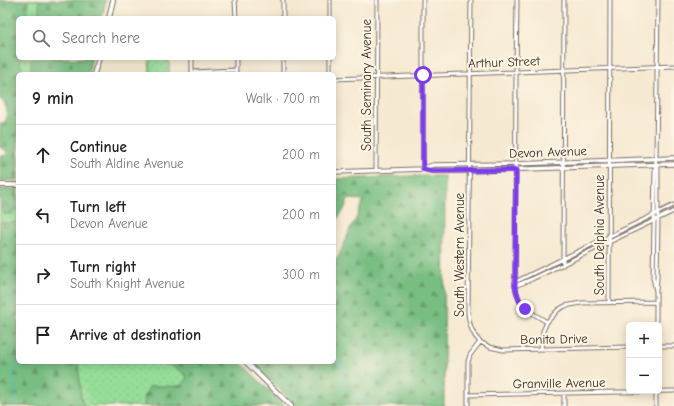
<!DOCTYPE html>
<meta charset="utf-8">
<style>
body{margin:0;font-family:"Comic Neue",sans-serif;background:#f2f2f2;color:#202124}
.controls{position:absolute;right:12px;bottom:12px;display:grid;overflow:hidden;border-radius:6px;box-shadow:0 2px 10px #0003}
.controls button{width:36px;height:36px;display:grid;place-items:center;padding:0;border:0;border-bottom:1px solid #e0e0e0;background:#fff;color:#202124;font:20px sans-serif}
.stop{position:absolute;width:12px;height:12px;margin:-9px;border:3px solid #7c3aed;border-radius:50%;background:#fff}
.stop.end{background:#7c3aed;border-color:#fff;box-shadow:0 1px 4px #0008}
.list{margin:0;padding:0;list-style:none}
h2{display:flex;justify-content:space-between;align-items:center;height:52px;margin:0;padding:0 16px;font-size:17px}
h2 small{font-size:13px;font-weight:400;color:#757577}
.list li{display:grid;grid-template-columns:26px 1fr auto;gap:12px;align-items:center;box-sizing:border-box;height:60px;padding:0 16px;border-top:1px solid #e0e0e0}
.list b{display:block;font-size:15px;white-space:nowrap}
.list p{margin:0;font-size:13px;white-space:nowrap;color:#757577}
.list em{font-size:13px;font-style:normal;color:#757577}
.icon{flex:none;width:22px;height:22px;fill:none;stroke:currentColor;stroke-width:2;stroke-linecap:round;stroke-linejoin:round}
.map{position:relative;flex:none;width:674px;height:406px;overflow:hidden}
.search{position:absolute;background:#fff;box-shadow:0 2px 10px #0003;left:16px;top:16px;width:320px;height:44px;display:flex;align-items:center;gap:10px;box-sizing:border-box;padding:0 14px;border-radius:6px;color:#757577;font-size:15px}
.panel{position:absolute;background:#fff;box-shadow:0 2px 10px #0003;left:16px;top:72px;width:320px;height:292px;border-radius:6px}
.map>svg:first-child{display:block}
</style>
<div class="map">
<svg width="674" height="406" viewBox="0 0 674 406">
<defs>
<pattern id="grass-dots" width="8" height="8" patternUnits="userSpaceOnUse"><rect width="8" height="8" fill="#96df9a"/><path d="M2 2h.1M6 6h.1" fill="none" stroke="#82c084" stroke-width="1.8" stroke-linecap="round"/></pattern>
<pattern id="forest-firs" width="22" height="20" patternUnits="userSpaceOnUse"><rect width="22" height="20" fill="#78be82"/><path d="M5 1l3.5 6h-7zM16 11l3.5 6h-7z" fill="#649b6a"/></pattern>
<pattern id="wetland-marsh" width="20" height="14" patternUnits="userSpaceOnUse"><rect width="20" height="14" fill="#96df9a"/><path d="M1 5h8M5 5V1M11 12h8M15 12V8" fill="none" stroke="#82c084"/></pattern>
</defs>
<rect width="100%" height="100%" fill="#fcf5e5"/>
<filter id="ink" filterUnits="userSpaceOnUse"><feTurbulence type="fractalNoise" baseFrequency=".025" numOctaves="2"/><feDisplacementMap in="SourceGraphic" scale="8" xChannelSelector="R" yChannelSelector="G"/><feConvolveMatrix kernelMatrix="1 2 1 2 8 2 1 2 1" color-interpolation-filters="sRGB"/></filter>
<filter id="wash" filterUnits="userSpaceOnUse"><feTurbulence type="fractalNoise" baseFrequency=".012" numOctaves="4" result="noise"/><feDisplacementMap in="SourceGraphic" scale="16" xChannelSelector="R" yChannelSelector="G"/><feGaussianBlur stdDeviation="0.9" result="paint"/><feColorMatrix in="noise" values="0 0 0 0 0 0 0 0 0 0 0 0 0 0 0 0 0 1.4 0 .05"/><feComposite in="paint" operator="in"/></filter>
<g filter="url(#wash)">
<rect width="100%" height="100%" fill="#f6e9d1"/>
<path fill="url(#grass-dots)" stroke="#68845c" d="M149,58H169V74H150Z
M0,189H18V362H240L285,406H0Z"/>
<path fill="url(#forest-firs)" stroke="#5a7450" d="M0,0H106L102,18H18V58H92L88,74H18V180L0,181V155L2,156L7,155V151L0,147V123L5,122C9,114 7,104 0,99Z
M412,176H445L444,406H296L252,362H334V261L339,256L350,229L356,219L360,208L364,200L348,199L344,210L334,223V179Z
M0,189H16C16,200 21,216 4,214L1,207V201L0,200Z
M0,222L10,223L18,222V362H78L81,397L84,406H0Z
M163,362H240L285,406H144C144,399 145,392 150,386C154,386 159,386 163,386C172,386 187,389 186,375L181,371Z"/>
<path fill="url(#wetland-marsh)" stroke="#68845c" d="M28,0H39V15L38,18H28Z
M20,58H31V74H23L20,61Z"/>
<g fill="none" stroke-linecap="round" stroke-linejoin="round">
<path stroke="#55c2cc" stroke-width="1" d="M334,355C341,363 346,370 342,380L345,389L354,395L365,400L370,406
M15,406L16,399L13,377L14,369L18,361"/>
</g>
</g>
<g filter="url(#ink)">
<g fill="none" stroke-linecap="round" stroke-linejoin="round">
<g stroke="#7c6d5d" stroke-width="5">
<path id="minor" d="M235,0L236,18
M517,0L516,72L515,286C519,308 529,311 547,322
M283,18V0
M330,18V0
M192,58V74
M236,58V74
M192,72L236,70
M283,74V58
M330,74V58
M334,79L674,66
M423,169V0
M376,171L377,0
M563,265L564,0
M515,282L674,205
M515,286L532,279L674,211
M656,291L653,278L655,169L656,158L658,0
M609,303L610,0
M656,325V291L657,278L658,218V169L657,164
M480,342L490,347L503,350L629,347
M659,346H674
M541,349L543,331L547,322L558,310L565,306L581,303L656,302
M468,395L674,391
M468,406V362L470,355L480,342C472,334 469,325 468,313L471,0
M564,406V393
M656,406V391"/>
</g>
<g stroke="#7c6d5d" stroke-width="5.5">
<path id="tertiary" d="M424,168L433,165L516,164L674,158
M334,172L423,169L432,171H469L674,164"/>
</g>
<g stroke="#7c6d5d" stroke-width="6">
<path id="secondary" d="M109,18L113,0
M94,74L99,58
M0,185H18
M246,362L291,406"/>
</g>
<use href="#minor" stroke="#fff" stroke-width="3"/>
<use href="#tertiary" stroke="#fff" stroke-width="3.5"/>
<use href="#secondary" stroke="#fff" stroke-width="4"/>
</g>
</g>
<g fill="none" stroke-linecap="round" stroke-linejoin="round" filter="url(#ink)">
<path stroke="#7c3aed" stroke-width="5" d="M423,75V169L432,171L516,170L515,286L519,300L525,309"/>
</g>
<g text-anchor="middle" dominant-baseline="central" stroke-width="4" stroke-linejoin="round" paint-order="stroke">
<g font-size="13" fill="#3b2a1e" stroke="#fcf5e5">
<text transform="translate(504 62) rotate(-2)">Arthur Street</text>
<text transform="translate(366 85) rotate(-90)">South Seminary Avenue</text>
<text transform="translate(548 152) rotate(-2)">Devon Avenue</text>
<text transform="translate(599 235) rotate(-90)">South Delphia Avenue</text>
<text transform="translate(459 255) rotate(-90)">South Western Avenue</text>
<text transform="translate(554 339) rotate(-1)">Bonita Drive</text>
<text transform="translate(559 383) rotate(-1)">Granville Avenue</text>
</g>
</g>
</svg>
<div class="controls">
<button>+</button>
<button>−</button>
</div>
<div class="stop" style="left:423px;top:75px"></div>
<div class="stop end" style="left:525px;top:309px"></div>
<div class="search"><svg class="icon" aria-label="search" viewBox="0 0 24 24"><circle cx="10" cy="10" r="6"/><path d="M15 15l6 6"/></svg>Search here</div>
<section class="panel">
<h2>9 min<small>Walk · 700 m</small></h2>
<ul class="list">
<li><svg class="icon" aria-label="ahead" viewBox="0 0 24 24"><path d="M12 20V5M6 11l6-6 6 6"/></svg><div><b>Continue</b><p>South Aldine Avenue</p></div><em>200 m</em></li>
<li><svg class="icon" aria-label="left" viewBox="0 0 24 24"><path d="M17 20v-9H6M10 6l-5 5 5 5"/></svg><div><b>Turn left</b><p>Devon Avenue</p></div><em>200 m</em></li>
<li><svg class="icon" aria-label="right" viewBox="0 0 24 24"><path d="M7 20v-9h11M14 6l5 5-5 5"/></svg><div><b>Turn right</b><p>South Knight Avenue</p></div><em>300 m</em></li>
<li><svg class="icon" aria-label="arrive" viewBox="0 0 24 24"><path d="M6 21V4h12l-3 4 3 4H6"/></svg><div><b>Arrive at destination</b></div></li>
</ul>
</section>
</div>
